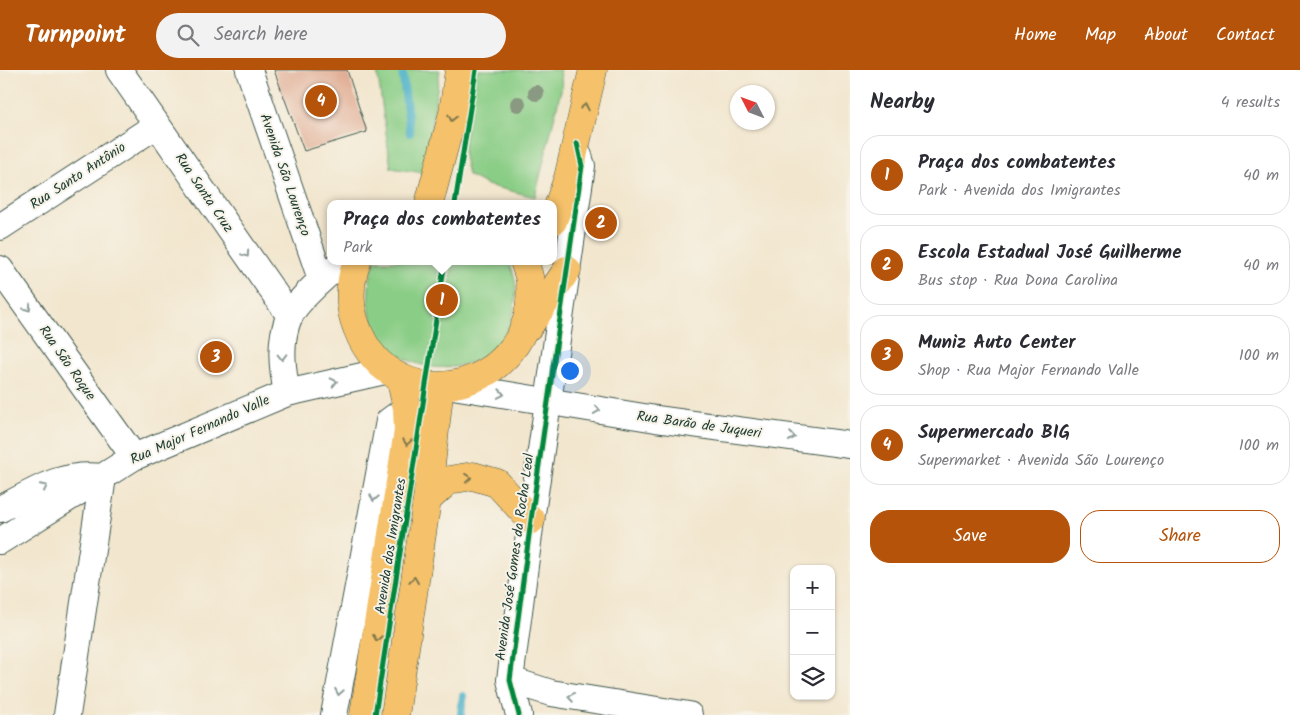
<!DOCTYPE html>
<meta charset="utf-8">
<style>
body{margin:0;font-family:Kalam,sans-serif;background:#f2f2f3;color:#2b2b33}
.controls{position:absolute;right:15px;bottom:15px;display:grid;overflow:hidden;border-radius:10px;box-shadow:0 1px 4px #0004}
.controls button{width:45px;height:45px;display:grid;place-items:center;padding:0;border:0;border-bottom:1px solid #e1e1e2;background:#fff;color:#2b2b33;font:25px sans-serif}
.compass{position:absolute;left:730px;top:15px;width:45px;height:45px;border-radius:50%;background:#fff;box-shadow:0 1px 4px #0004;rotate:312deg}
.you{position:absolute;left:569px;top:300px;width:18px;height:18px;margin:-12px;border:4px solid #fff;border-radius:50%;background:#1a73e8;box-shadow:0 0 0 8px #1a73e833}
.badge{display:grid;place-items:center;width:32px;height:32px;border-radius:50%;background:#b45309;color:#fff;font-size:16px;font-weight:700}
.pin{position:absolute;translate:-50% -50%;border:2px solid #fff;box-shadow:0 1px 5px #0006}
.popup{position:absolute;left:327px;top:130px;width:230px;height:65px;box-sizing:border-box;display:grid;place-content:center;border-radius:10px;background:#fff;filter:drop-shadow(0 1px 4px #0005);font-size:16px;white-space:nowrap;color:#7c7c81}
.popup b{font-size:19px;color:#2b2b33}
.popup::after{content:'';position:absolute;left:50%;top:100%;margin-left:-10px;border:10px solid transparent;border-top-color:#fff}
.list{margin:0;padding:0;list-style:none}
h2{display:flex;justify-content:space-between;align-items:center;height:65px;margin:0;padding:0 20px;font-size:21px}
h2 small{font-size:16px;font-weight:400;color:#7c7c81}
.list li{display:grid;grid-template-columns:32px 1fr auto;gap:15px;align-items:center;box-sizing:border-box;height:80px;margin:0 10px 10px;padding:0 10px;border:1px solid #e1e1e2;border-radius:20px}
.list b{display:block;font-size:19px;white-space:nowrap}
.list p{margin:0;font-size:16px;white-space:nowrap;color:#7c7c81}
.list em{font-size:16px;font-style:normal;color:#7c7c81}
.actions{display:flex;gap:10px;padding:15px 20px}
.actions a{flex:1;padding:11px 0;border:1px solid #b45309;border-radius:20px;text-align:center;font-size:18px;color:#b45309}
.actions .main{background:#b45309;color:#fff}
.icon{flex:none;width:28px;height:28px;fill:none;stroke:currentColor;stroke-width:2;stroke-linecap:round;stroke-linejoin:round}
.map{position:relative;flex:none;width:850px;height:645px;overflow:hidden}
header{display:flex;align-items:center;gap:30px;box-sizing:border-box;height:70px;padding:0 25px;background:#b45309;color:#fff}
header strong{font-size:24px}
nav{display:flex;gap:28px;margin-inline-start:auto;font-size:18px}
.search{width:350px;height:45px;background:#f2f2f3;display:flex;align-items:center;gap:12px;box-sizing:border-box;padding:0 18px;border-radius:28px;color:#7c7c81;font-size:19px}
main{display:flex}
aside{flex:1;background:#fff}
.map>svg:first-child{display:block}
</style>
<header>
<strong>Turnpoint</strong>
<div class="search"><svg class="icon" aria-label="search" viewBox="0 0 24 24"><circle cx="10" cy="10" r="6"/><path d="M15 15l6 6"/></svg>Search here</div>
<nav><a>Home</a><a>Map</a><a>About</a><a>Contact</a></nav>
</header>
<main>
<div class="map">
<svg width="850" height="645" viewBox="0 0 850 645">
<rect width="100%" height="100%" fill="#f7f3e8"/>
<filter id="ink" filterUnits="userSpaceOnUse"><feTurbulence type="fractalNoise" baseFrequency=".02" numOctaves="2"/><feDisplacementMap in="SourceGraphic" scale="10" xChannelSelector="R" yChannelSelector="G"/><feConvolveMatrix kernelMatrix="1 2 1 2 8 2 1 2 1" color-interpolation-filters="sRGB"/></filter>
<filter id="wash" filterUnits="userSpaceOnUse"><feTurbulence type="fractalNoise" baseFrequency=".0096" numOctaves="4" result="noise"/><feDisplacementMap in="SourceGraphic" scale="20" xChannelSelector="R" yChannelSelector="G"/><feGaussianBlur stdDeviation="1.12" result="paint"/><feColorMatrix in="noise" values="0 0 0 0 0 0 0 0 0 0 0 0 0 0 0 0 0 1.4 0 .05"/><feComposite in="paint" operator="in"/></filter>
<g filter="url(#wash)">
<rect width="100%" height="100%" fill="#f2e6ce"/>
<path fill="#8acd86" stroke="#54855d" d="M377,0H440L424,103L391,98Z
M474,0H560L562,16L535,127L487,115L468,105L463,82Z
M375,191H508C517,206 517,223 514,239C498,334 334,310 375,191Z"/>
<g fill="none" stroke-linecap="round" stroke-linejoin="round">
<path stroke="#48b0c7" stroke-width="8" d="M402,0L410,63
M461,645L463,626"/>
</g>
<g id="blocks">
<path fill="#e1ae95" d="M274,0H347L367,62L304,81Z"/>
</g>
</g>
<g filter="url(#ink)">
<use href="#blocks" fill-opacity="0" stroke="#3f564b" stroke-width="1"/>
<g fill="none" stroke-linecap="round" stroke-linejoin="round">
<g stroke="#3f564b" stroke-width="28">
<path id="minor" d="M119,0L290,246
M249,0L321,209
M0,157L157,55
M0,199L134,387
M453,316L656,349L850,375
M287,323C282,298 279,271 289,247C297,230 329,203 343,191
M0,439C36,421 60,402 102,407
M0,471L134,387L287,323L389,300
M510,610L551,623L689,645
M67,645L103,407
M334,645L389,351L407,338
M519,645L510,610L531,450L582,96L579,86"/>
</g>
<g stroke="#3f564b" stroke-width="29">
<path id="major" d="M429,134L453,43L459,0
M553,151L568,108L593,0
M357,191C349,213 348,236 357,258C394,357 539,320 530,213C530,206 526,198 524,191
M529,256L567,200
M427,430L449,410L473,406L497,413L531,450
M364,645L408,361L407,338L400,307
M395,645L427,430L440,316"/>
</g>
<use href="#minor" stroke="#fff" stroke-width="26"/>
<use href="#major" stroke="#f5c16b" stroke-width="28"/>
<g stroke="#f7f3e8" stroke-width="8">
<path id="cycleway" d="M455,134L476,0
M375,645L445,191
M519,645L510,610L531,450L582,96L577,73"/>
</g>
<use href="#cycleway" stroke="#00873e" stroke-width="5"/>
</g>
<g fill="#8a9982">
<circle cx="536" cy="23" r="8"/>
<circle cx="518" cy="34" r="8"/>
</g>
<defs><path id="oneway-chevron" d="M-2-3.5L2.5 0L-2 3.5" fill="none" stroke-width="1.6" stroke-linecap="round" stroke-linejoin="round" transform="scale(1.25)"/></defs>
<g stroke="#7f784d">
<use href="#oneway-chevron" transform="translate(585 37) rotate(-78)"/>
<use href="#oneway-chevron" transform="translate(452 48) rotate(102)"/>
<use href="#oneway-chevron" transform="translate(407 372) rotate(98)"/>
<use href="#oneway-chevron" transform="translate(468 408) rotate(-5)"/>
<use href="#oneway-chevron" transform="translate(414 510) rotate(-82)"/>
<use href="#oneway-chevron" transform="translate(377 568) rotate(99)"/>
</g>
<g stroke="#8f9e9a">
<use href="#oneway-chevron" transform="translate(246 184) rotate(56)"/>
<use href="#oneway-chevron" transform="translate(28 238) rotate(55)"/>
<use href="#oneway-chevron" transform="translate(282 287) rotate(89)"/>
<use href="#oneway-chevron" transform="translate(334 312) rotate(-13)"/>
<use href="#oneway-chevron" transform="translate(501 324) rotate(10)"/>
<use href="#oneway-chevron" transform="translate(597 340) rotate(9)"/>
<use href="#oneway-chevron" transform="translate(792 367) rotate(8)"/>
<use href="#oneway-chevron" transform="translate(44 417) rotate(-27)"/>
<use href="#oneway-chevron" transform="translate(374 428) rotate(100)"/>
<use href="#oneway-chevron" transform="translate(339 622) rotate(100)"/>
<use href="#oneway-chevron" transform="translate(571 627) rotate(-171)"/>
</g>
</g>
<g text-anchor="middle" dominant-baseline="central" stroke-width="4" stroke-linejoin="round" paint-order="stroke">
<g font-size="14" fill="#1f3d34" stroke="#f7f3e8">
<text transform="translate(285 105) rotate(71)">Avenida São Lourenço</text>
<text transform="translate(78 106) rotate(-33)">Rua Santo Antônio</text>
<text transform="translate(204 123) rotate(56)">Rua Santa Cruz</text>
<text transform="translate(67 293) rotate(55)">Rua São Roque</text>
<text transform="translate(699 355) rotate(8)">Rua Barão de Juqueri</text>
<text transform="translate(200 360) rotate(-24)">Rua Major Fernando Valle</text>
<text transform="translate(391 476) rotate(-81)">Avenida dos Imigrantes</text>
<text transform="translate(515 487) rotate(-82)">Avenida José Gomes da Rocha Leal</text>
</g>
</g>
</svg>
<div class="controls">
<button>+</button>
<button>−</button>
<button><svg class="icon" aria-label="layers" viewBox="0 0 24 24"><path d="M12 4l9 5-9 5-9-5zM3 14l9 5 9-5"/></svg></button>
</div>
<svg class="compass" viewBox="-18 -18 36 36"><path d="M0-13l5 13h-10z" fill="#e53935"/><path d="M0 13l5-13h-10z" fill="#7c7c81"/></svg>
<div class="you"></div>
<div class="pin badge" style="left:442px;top:230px">1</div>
<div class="popup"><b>Praça dos combatentes</b>Park</div>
<div class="pin badge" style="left:601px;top:153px">2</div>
<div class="pin badge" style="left:216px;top:287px">3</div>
<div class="pin badge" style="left:321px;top:31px">4</div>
</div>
<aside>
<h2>Nearby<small>4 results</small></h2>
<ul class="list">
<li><span class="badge">1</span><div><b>Praça dos combatentes</b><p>Park · Avenida dos Imigrantes</p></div><em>40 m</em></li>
<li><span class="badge">2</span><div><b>Escola Estadual José Guilherme</b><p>Bus stop · Rua Dona Carolina</p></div><em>40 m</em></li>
<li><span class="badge">3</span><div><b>Muniz Auto Center</b><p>Shop · Rua Major Fernando Valle</p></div><em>100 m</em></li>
<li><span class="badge">4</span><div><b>Supermercado BIG</b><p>Supermarket · Avenida São Lourenço</p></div><em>100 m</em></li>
</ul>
<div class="actions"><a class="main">Save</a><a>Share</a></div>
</aside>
</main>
